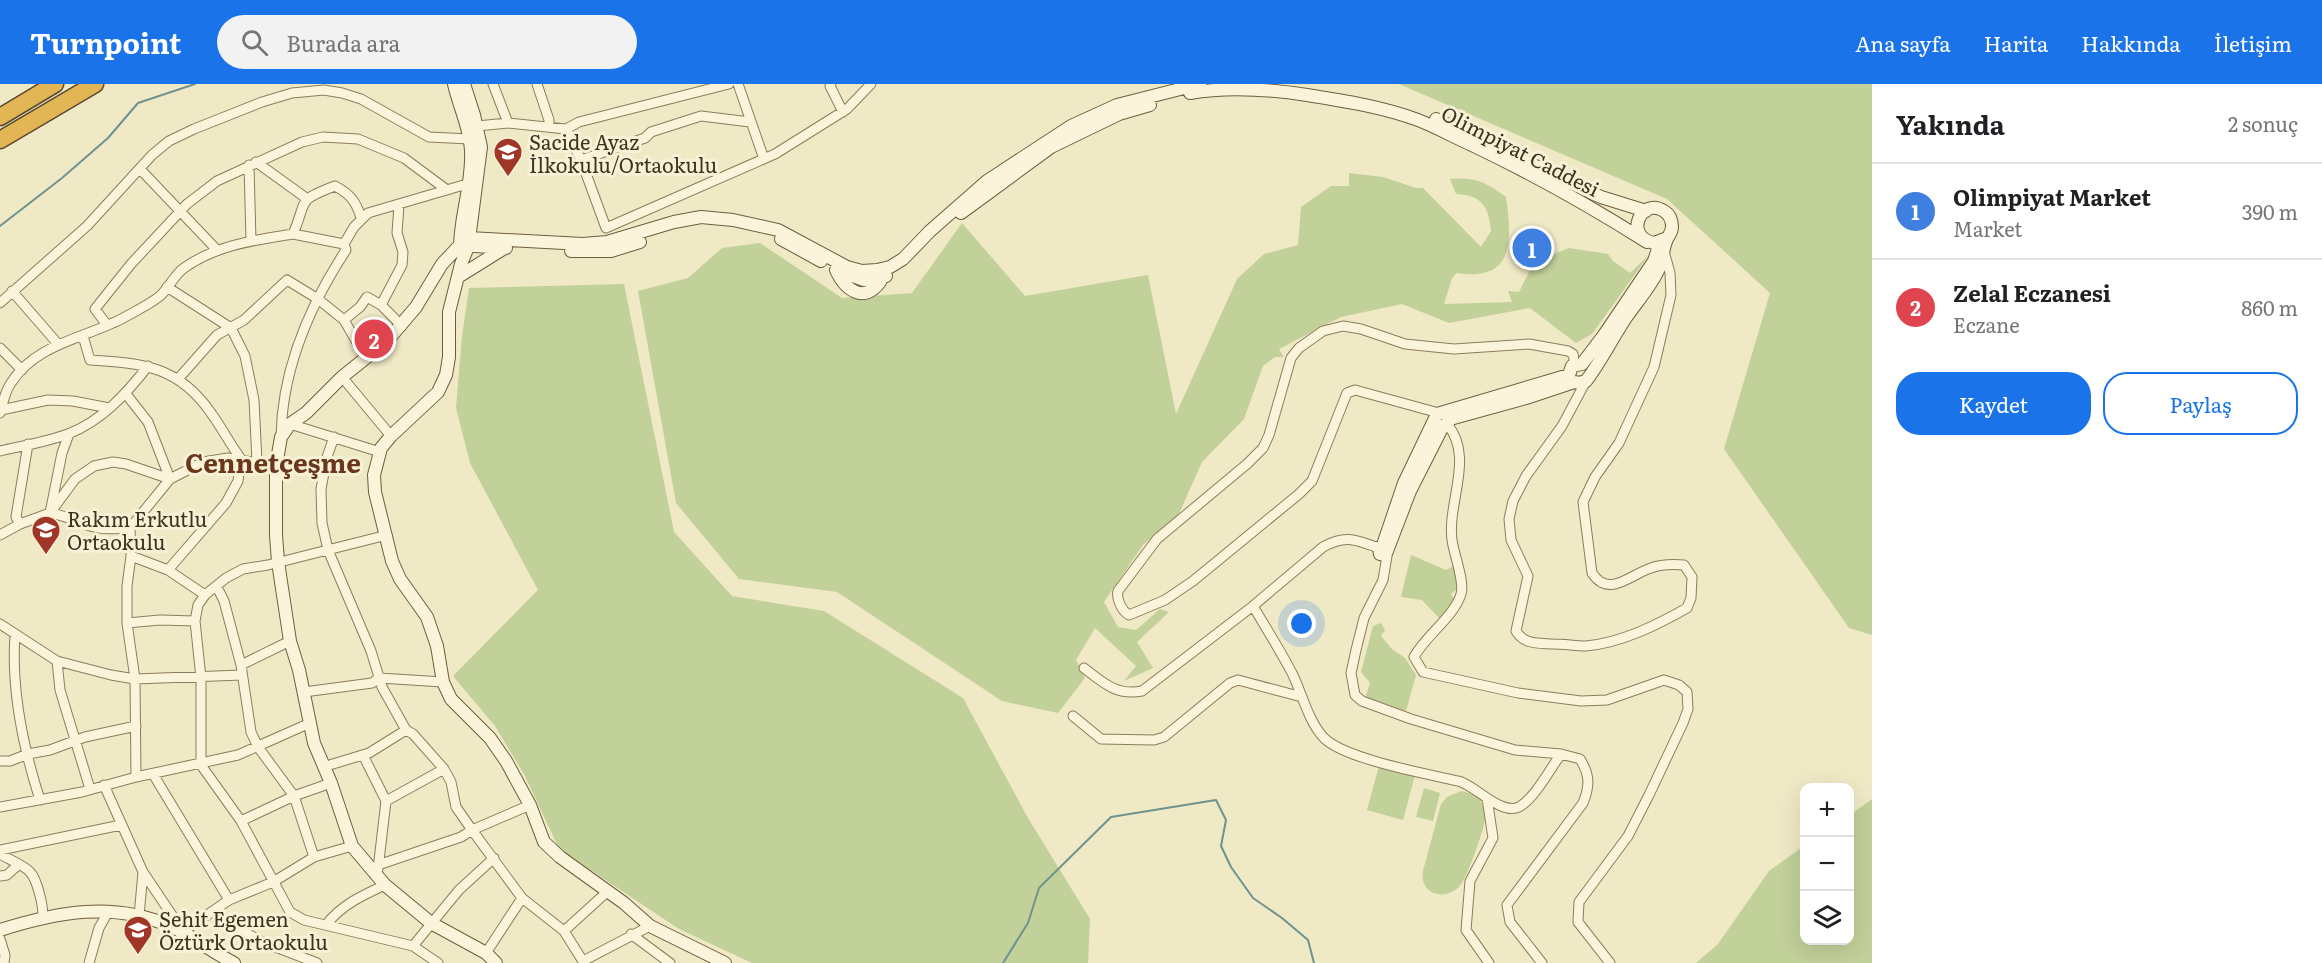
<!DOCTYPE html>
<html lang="tr">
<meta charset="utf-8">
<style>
body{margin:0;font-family:Literata,serif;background:#f2f2f2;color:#202124}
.controls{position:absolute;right:18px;bottom:18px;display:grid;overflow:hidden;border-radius:12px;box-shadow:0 6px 24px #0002}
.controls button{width:54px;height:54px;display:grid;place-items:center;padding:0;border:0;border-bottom:2px solid #e0e0e0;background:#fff;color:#202124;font:30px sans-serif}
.you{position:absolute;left:1302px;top:540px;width:21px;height:21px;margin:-15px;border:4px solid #fff;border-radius:50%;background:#1a73e8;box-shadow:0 0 0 9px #1a73e833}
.badge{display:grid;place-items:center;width:39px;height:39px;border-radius:50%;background:#1a73e8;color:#fff;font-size:20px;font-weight:700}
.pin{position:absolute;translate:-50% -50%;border:3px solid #fff;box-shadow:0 2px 6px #0006}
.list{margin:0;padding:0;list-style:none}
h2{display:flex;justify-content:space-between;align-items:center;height:78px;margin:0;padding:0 24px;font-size:26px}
h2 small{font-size:20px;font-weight:400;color:#757577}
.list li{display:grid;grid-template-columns:39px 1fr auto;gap:18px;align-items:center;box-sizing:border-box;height:96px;padding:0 24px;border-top:2px solid #e0e0e0}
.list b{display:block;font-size:22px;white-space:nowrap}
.list p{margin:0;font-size:20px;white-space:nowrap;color:#757577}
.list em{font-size:20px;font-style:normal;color:#757577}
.actions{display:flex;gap:12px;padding:18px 24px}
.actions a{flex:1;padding:14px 0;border:2px solid #1a73e8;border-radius:24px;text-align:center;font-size:21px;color:#1a73e8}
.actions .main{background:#1a73e8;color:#fff}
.icon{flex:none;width:33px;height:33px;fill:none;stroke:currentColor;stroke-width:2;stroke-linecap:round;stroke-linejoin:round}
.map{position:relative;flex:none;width:1872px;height:879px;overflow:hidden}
header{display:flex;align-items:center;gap:36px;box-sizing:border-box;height:84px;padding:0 30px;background:#1a73e8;color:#fff}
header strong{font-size:28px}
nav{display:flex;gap:33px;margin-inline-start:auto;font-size:21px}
.search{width:420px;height:54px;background:#f2f2f2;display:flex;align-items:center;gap:15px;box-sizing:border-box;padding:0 21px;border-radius:33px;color:#757577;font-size:22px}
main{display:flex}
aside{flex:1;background:#fff}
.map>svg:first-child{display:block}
</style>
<header>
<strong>Turnpoint</strong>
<div class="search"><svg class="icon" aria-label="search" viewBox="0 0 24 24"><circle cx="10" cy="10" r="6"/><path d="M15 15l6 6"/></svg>Burada ara</div>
<nav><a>Ana sayfa</a><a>Harita</a><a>Hakkında</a><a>İletişim</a></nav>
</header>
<main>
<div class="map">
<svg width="1872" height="879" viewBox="0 0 1872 879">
<rect width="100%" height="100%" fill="#f0e9c6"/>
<path fill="#c2d099" d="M1399,0H1872V551L1849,544L1724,365L1770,209L1667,115Z
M1349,89L1383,93L1416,104H1423L1481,163L1491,147C1489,123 1482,111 1456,110L1450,95C1476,93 1485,98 1506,113C1512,156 1515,198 1457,189L1452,194L1444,220L1512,218L1508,207L1519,208L1534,178L1569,164L1608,170L1613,177L1630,189L1649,171L1592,250L1576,259L1530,224L1449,239L1402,220L1341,233L1279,265L1284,273H1275L1263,282L1244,335L1202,378L1178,432L1143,461L1104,518L1118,543L1136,546L1160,525L1169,528L1137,558L1153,584L1124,597L1136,582L1095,544L1076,576L1085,594L1058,629L1002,617L837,508L739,495L676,419L638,207L688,194L722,164L760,159L842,214L912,209L962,139L1025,212L1148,191L1176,330L1237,195L1264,170L1298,161L1301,123L1331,102H1349Z
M624,200L674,448L732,512L824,527L963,614L1028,734L1090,835L1088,879H752L679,845L559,765L525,692L495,642L453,592L538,506L470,379L456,324L462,252L469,204Z
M1411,471L1446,486L1454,482L1460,503L1451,510L1456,519L1440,535L1422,516L1401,513Z
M1381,539L1385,546L1381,552L1392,565L1405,574L1416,591L1406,627L1365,614L1370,599L1361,588L1373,542Z
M1379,682L1415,691L1403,736L1367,726Z
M1424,704L1440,709L1433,737L1416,733Z
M1461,707L1469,709L1481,717C1483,723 1486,728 1485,735C1484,746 1466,797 1459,803C1443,818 1419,809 1423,787L1441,720L1447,713Z
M1872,715V879H1696L1718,860L1769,787L1804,762V856H1850V731Z"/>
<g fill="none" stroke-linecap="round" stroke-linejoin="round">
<path stroke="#6e938f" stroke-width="2" d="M0,142L62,94L108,54L138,19L195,0
M1003,879L1028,839L1039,804L1111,733L1216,716L1226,736L1221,762L1231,783L1253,814L1282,834L1308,856L1314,879"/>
<g stroke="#8d7c5b" stroke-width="11">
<path id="street" d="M493,0L508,39L566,45L581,76L606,144L775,70L847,25L871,0
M537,0L549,36V43
M738,0L764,75
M831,0L830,2L843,28
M477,42L508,39
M566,45L579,38L729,0
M581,76L645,54L651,48L701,32L750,38
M256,78L306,114
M249,81L251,157
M140,85L217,166
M399,121L397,149L403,168L402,181L381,221L402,242
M293,150L344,160
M167,203L231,244L245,272L254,316L257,378
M12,207L58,260
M0,219L87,142L152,71L169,57L194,45L262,18L292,9L324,6L342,9L361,15L429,53L470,55
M344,236L360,223L367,213L381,221
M107,241L95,225L131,180L187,120L217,97L302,58L323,53L358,55L404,74L447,106
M83,252L90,276C142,279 179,282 211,329C222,344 230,360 241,375L238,397L226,419L168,486
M0,264L22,286
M342,293L391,352
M178,295L217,251L244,236L287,196L318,215L344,236L366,274
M1586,297L1562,342L1526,392L1513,417L1509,435L1511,456L1528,492L1516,547C1524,561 1539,559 1553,560C1564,560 1576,562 1586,562C1621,559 1657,541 1687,524L1691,514L1692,493L1684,481C1672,480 1662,480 1651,484C1631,490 1609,515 1592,489L1583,418L1595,393L1619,359L1654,283L1671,211L1670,189L1664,167
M1,326L48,316L73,317L109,324
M0,329C3,319 5,307 11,299C36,259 87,254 125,233C136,227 150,220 160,212C169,204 174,191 184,184C216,161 255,156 293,150C308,116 295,117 335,102C350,110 356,117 361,134
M1439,329L1355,306L1347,309L1312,397L1299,410L1193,497L1165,516L1129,531C1122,527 1116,515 1118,507L1157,455L1247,380L1263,364L1269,351L1291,274L1299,264L1323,247L1343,242L1361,245L1405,260L1454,265L1529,260L1568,267L1573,270L1575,281
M290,340L380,368
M1447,340C1475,373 1447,418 1452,456C1454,471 1465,498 1461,510C1454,533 1426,551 1414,573L1423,588L1518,609L1581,617L1607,616L1664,596L1679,601L1687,608L1688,625L1683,639L1649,711L1628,752L1579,818L1578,838L1610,879
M69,350L62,369L50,429C66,432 72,435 87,441C100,446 116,445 130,444
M281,353C282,286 310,221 346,166L344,160L354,143L368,129L467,100
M334,353L327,373L321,405L322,439L328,466L371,567L382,603L406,646L413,650L444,685L451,698L456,723L472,746L522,814L564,847L584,879
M0,367C22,362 46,358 68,350C102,337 127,309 148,282
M20,440L16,433L28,360
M0,451L20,440L50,429L75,395L94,382L113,378L126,380L170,395L148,338L126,310
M387,451L268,481L243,485L226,494L205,511L198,521L195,537L201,594V681L241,737L290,828L304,836L413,862L438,879
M1388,466L1383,496L1364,534L1356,566L1351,589L1355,611L1362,617L1411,635L1515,666L1561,670L1580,675C1590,691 1590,702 1583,719L1507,821L1510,838L1542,879
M131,472L168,486L205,511
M217,503L224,517L241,581L251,648L258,663L294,712L314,773
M1253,522C1266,544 1280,566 1292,589C1302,609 1308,637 1324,654C1345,675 1427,690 1458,697C1474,700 1501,732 1519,723C1535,714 1550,685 1561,670
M127,539L160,536L195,537
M0,540L57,577L111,591L135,595L242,591
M15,551C11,606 23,663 40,716
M57,577L60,606L90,705
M241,581L290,557
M1084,584C1103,599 1117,612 1142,607L1253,522L1323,463C1346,450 1356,456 1379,464
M304,608L372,599L379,594L443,598
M1073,632L1101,655L1154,656L1164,653L1230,599L1238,596L1302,613
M363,671L386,717L378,785
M0,677H10L28,670L50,666L85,653L136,642
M323,683L369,669L406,646
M153,690L229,816
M136,693L135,595L127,539V502L131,472L130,444L170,395L203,378L228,374L276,382
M104,701L143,788L184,849L188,844L229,816L273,798L314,773L352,762
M1487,714L1493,754L1470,797L1466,846L1489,879
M386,717L444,685
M0,723L82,708L136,693L238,671L310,639
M241,737L294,712L331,699
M0,766L121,741
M0,770C8,775 25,782 30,788C37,795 45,826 42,835
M378,781L461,753L472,746L530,721
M0,792L7,791L18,781
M212,828L260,857L317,879
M139,832L143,788
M326,841C341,821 363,811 385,801
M564,847L608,807
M631,850L670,879
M0,855L5,871L4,879
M413,862L459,806L494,774
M486,869L522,814
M583,877L650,842
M89,879L99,844L108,828"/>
</g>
<g stroke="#6f5d3e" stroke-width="14">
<path id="secondary" d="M454,0C459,23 470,43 471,67C473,99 460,131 460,164
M464,0L474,31L481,63L468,163L461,180L449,228V273L446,291L438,308L391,352L381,364L374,391L375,408L392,477L400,495L427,533L437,562L443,598L451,615L490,654L506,677L530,721L544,758L560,773L624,819L650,842L725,879
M1190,9C1229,2 1268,5 1307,11C1345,17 1383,23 1418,36C1436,43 1454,53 1472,61C1533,90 1590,122 1647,158
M1436,35L1601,113L1646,127
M961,129L1051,63L1119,30L1150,21
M781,155L821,177
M460,161L506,164
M571,167H611L640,158
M836,186L864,196L886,192
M836,186C845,206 864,220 880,198L876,192
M458,193L503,165
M1569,291L1437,330L1404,399L1383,461L1379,464L1380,470L1384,471L1387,467L1410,407L1443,342L1448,339L1450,335L1526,314L1574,298L1580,299L1586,297C1600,279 1612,255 1625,235C1635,220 1654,199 1660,182C1663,173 1663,163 1667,155C1669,151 1672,148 1672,143C1672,136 1669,130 1664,127C1641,112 1623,153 1654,159L1667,154
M1569,291L1572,282L1582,280L1604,251L1654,177L1658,165
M0,846C57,828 113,817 170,842C193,852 212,868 234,879
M496,879L486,869L431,839L385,801L352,762L331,699L314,659L299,586L290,557L278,478L276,451V382L281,353L290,340L306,329L342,293L387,257L416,223L442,180L460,161L469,154L583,160L607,158L674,138L701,133L733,136L778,146L847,183L862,187L877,186L890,183L903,175L930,147L987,97L1071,42L1117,21L1200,0"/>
</g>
<g stroke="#5b492f" stroke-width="19">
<path id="highway" d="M0,33L55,0
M0,56L95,0"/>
</g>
<use href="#street" stroke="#faf5da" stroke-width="9"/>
<use href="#secondary" stroke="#faf5da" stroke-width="12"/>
<use href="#highway" stroke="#e2b654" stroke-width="16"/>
</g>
<defs>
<g id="school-pin" transform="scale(1.5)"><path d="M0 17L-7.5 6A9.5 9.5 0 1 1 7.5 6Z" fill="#9f3628" stroke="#f7f2d6"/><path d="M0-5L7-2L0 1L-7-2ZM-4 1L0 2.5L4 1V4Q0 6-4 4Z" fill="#fff"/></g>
</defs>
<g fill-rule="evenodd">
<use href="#school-pin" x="508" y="68"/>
<use href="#school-pin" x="46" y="446"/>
<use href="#school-pin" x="138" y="846"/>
</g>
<g text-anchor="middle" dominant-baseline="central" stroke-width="6" stroke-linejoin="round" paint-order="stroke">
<g font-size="20" fill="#3d311f" stroke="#f7f2d6" text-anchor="start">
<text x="529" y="57">Sacide Ayaz<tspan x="529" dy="23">İlkokulu/Ortaokulu</tspan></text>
<text x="67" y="434">Rakım Erkutlu<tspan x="67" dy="23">Ortaokulu</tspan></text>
<text x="159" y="834">Şehit Egemen<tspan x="159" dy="23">Öztürk Ortaokulu</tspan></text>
</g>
<g font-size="20" fill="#3d311f" stroke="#f7f2d6">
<text transform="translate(1521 66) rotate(27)">Olimpiyat Caddesi</text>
</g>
<g font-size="26" font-weight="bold" fill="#6b371c" stroke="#f7f2d6">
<text x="273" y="377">Cennetçeşme</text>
</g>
</g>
</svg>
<div class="controls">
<button>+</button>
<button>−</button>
<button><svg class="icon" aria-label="layers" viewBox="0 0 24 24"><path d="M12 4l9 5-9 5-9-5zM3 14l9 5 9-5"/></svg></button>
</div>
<div class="you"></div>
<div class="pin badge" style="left:1532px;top:164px;background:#3f7fe0">1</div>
<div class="pin badge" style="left:374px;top:255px;background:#e0444e">2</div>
</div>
<aside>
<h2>Yakında<small>2 sonuç</small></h2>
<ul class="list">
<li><span class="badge" style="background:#3f7fe0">1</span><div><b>Olimpiyat Market</b><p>Market</p></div><em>390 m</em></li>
<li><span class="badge" style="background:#e0444e">2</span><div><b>Zelal Eczanesi</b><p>Eczane</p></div><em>860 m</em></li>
</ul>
<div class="actions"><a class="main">Kaydet</a><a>Paylaş</a></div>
</aside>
</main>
